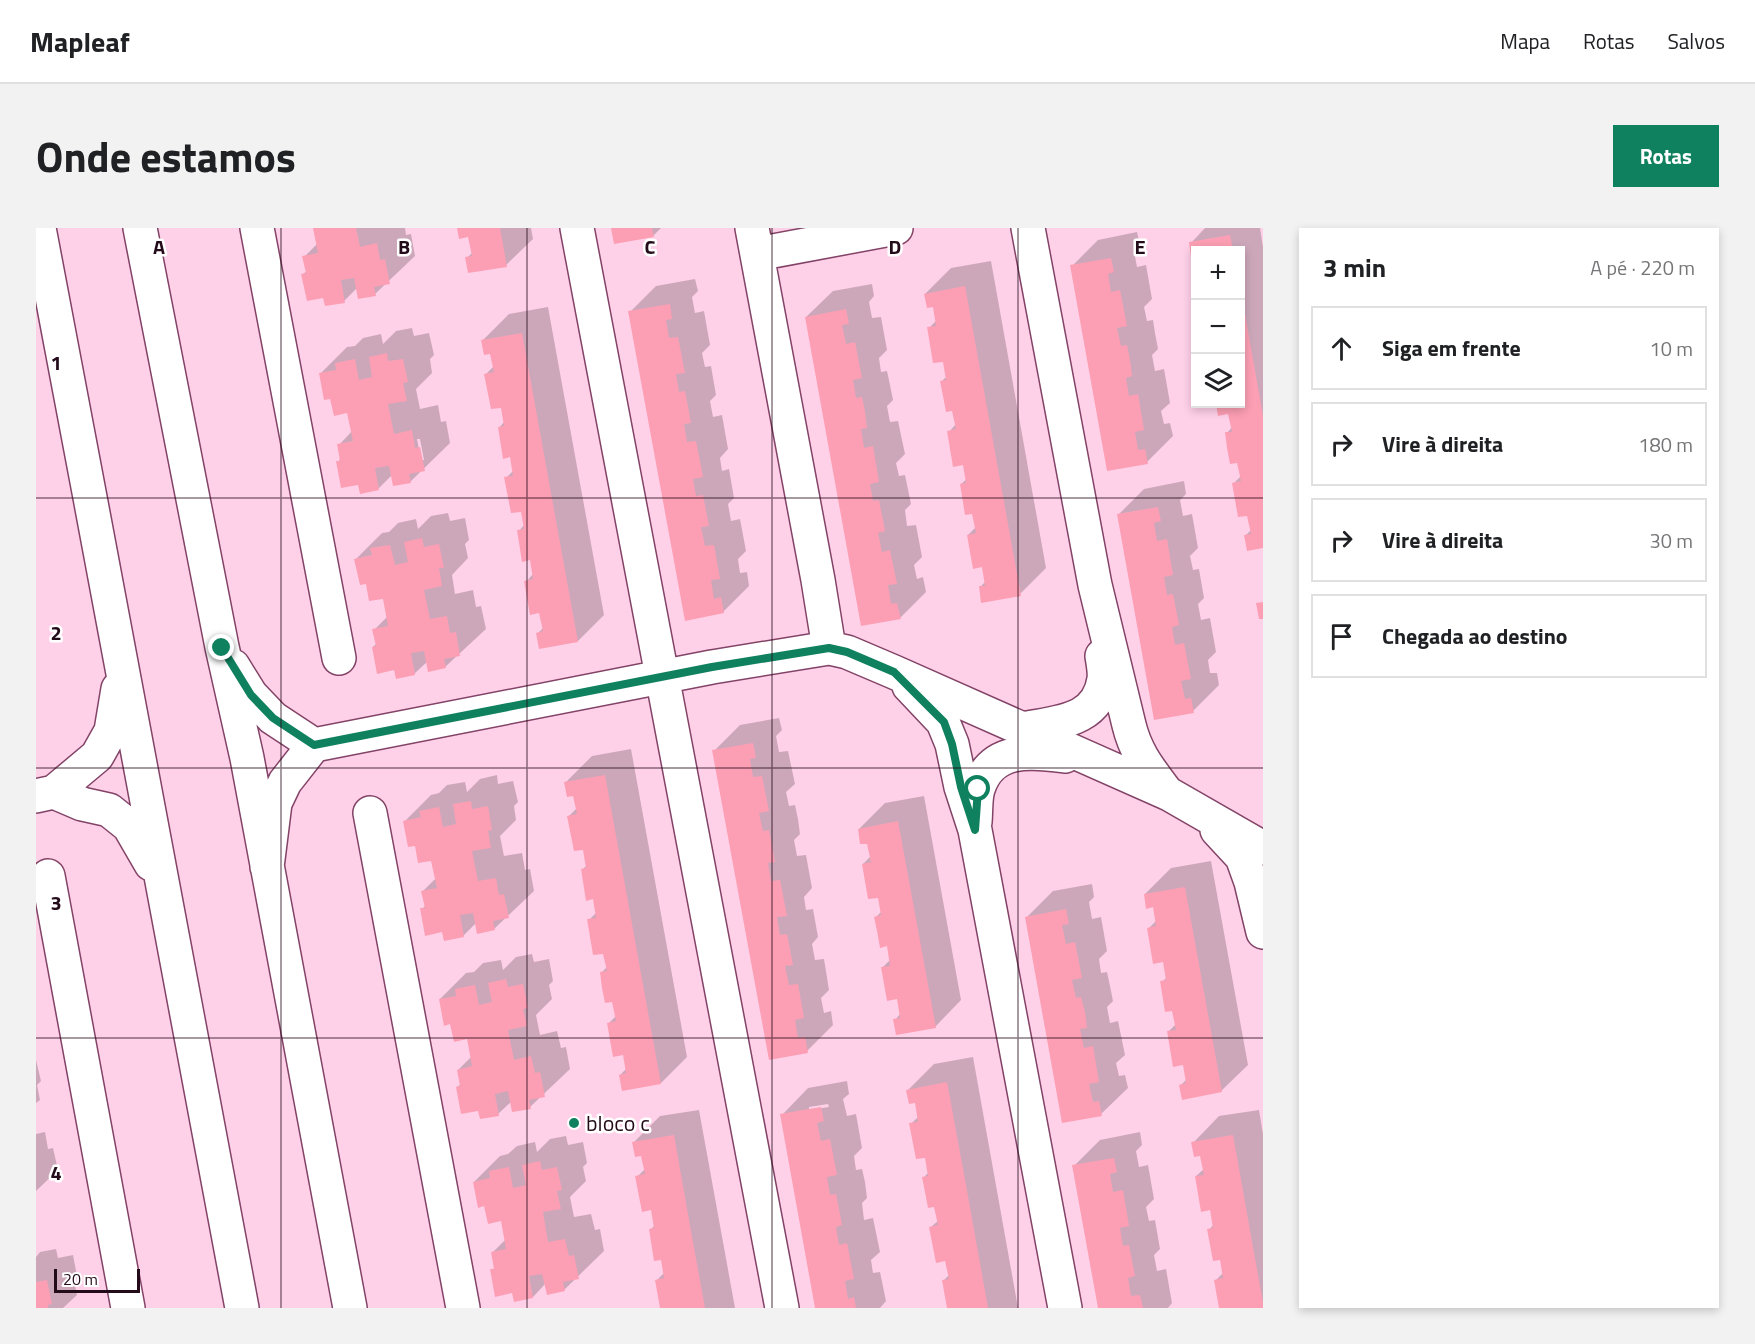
<!DOCTYPE html>
<html lang="pt">
<meta charset="utf-8">
<style>
body{margin:0;font-family:"Titillium Web",sans-serif;background:#f2f2f2;color:#202124}
.controls{position:absolute;right:18px;top:18px;display:grid;overflow:hidden;border-radius:0px;box-shadow:0 3px 9px #0003}
.controls button{width:54px;height:54px;display:grid;place-items:center;padding:0;border:0;border-bottom:2px solid #e0e0e0;background:#fff;color:#202124;font:30px sans-serif}
.scale{position:absolute;left:18px;bottom:15px;width:86px;box-sizing:border-box;padding-left:6px;border:3px solid #240b1a;border-top:0;font-size:16px;line-height:21px;white-space:nowrap;color:#240b1a;-webkit-text-stroke:4px #fff;paint-order:stroke}
.stop{position:absolute;width:18px;height:18px;margin:-14px;border:4px solid #0f815f;border-radius:50%;background:#fff}
.stop.end{background:#0f815f;border-color:#fff;box-shadow:0 2px 6px #0008}
.list{margin:0;padding:0;list-style:none}
h2{display:flex;justify-content:space-between;align-items:center;height:78px;margin:0;padding:0 24px;font-size:26px}
h2 small{font-size:20px;font-weight:400;color:#757577}
.list li{display:grid;grid-template-columns:39px 1fr auto;gap:18px;align-items:center;box-sizing:border-box;height:84px;margin:0 12px 12px;padding:0 12px;border:2px solid #e0e0e0;border-radius:0px}
.list b{display:block;font-size:22px;white-space:nowrap}
.list em{font-size:20px;font-style:normal;color:#757577}
.icon{flex:none;width:33px;height:33px;fill:none;stroke:currentColor;stroke-width:2;stroke-linecap:round;stroke-linejoin:round}
.map{position:relative;flex:none;width:1227px;height:1080px;overflow:hidden;border-radius:0px}
header{display:flex;align-items:center;gap:36px;box-sizing:border-box;height:84px;padding:0 30px;background:#fff;border-bottom:2px solid #e0e0e0}
header strong{font-size:28px}
nav{display:flex;gap:33px;margin-inline-start:auto;font-size:21px}
.intro{display:flex;align-items:center;justify-content:space-between;box-sizing:border-box;height:144px;padding:0 36px}
h1{margin:0;font-size:42px}
.button{padding:15px 27px;border-radius:0px;background:#0f815f;color:#fff;font-size:21px;font-weight:700}
main{display:flex;gap:36px;padding:0 36px}
aside{flex:1;background:#fff;border-radius:0px;box-shadow:0 3px 9px #0003}
.map>svg:first-child{display:block}
</style>
<header>
<strong>Mapleaf</strong>
<nav><a>Mapa</a><a>Rotas</a><a>Salvos</a></nav>
</header>
<div class="intro"><h1>Onde estamos</h1><a class="button">Rotas</a></div>
<main>
<div class="map">
<svg width="1227" height="1080" viewBox="0 0 1227 1080">
<rect width="100%" height="100%" fill="#ffd1e9"/>
<path fill="#0003" fill-rule="evenodd" d="M278,0H369L370,7L375,6L379,28L339,66L321,60L308,73L289,68L267,46L271,43L268,29L281,16Z
M423,0H495L497,11L470,37L431,30L437,24L434,8Z
M577,0H625L617,8Z
M1169,0H1224L1227,19V319L1210,307L1215,302L1212,286L1197,256L1205,248L1202,233L1191,205L1196,199L1193,184L1184,186L1182,176H1204V22H1160L1155,15Z
M1101,4L1104,17L1098,23L1101,39L1110,37L1116,71L1108,79L1111,93L1117,92L1119,105L1122,121L1116,127L1119,143L1128,141L1134,175L1125,183L1128,196L1134,195L1137,208L1111,234L1072,241L1036,38L1062,12Z
M955,33L1010,340L984,366L944,359L950,353L947,337L932,307L940,299L938,284L925,256L931,251L928,235L913,204L920,196L917,181L906,153L911,148L908,132L893,100L901,92L898,77L889,66L915,40Z
M659,51L662,63L656,69L659,85L668,83L674,117L666,125L669,139L675,138L680,167L674,173L677,189L686,187L692,221L684,230L686,243L693,241L698,270L692,276L695,293L704,291L710,323L702,331L704,345L711,344L713,358L687,384L650,391L594,84L620,58Z
M836,56L838,68L833,74L836,90L845,89L851,122L843,130L845,144L851,143L854,157L857,172L851,178L854,194L862,193L869,226L860,235L863,248L869,247L875,276L869,282L871,298L880,297L886,329L878,337L881,351L887,349L890,364L864,390L826,397L770,89L797,63Z
M512,79L568,387L542,413L502,405L507,400L505,384L490,354L497,346L495,331L483,303L488,297L486,282L470,250L478,242L475,227L463,200L468,194L466,178L450,146L458,138L456,124L447,112L473,86Z
M376,100L378,108L393,105L398,127L394,131L396,145L380,161L384,181L402,177L405,194L410,193L414,215L374,254L356,247L343,260L325,264L324,256L302,234L305,230L303,217L316,203L313,184L296,169L284,146L311,119L319,118L327,110L345,106L347,116L360,103ZM381,211H384L388,232H385Z
M1148,253L1150,266L1144,272L1147,288L1156,286L1162,320L1154,328L1157,342L1163,341L1168,370L1162,376L1165,392L1174,390L1180,424L1172,432L1174,445H1181L1183,457L1157,483L1119,490L1082,287L1108,261Z
M412,285L414,293L429,290L433,312L429,316L432,330L416,347L419,366L437,362L440,379L445,378L450,401L409,439L392,433L378,446L359,441L337,419L341,415L338,402L352,388L348,369L331,354L320,331L346,305L353,304L362,295L380,291L382,301L395,288Z
M743,490L746,502L740,508L743,524L752,523L759,556L750,564L753,578L759,577L762,591L764,606L758,612L761,628L770,627L776,660L768,669L770,682L777,681L782,709L776,716L779,732L788,731L793,762L785,770L788,785L795,783L797,797L771,823L734,830L678,523L704,497Z
M595,521L651,829L625,855L584,847L590,841L588,826L572,796L580,788L577,773L565,745L571,739L568,724L553,692L561,684L558,670L546,642L551,637L548,620L533,588L541,580L538,566L530,554L556,528Z
M461,547L462,556L477,553L482,574L478,578L480,592L464,608L468,628L486,625L489,642L494,641L498,663L458,701L440,695L427,708L408,703L386,681L390,677L387,663L400,650L397,631L380,616L369,593L395,567L403,565L411,557L429,554L431,564L444,551Z
M888,568L925,772L899,799L859,792L865,785L862,770L847,739L855,731L852,716L840,689L846,683L843,668L827,636L835,628L832,614L823,601L849,575Z
M1175,633L1212,837L1185,863L1145,857L1151,851L1148,836L1132,804L1140,796L1137,781L1126,754L1131,749L1128,732L1113,700L1121,692L1118,678L1109,666L1135,640Z
M1056,656L1058,669L1053,674L1056,691L1065,689L1071,723L1063,731L1065,745L1071,744L1074,758L1077,773L1071,779L1074,795L1082,793L1089,827L1080,835L1083,848L1089,847L1092,860L1065,886L1027,893L990,690L1017,663Z
M496,726L498,734L513,731L517,753L513,757L516,771L500,787L504,807L521,803L525,820L530,819L534,841L494,879L476,873L462,886L443,881L421,859L425,856L422,842L436,828L432,810L415,795L404,771L430,745L438,744L447,735L465,732L467,742L480,729Z
M937,829L982,1080H912L908,1052L913,1047L910,1031L895,999L903,992L888,949L893,944L890,928L875,896L883,888L881,873L872,862L898,836Z
M0,832L5,853L1,857L4,872L0,875Z
M811,853L813,866L807,871L811,888L820,886L826,920L818,928L820,942L826,941L829,954L831,970L826,975L828,992L837,990L844,1024L835,1032L837,1045L844,1044L850,1073L844,1080H781L746,887L772,860ZM792,876L793,879L773,882V879Z
M663,882L699,1080H626L621,1052L629,1044L626,1030L614,1002L619,997L616,981L601,949L609,941L606,926L598,914L624,888Z
M1223,882L1227,906V1080H1185L1180,1052L1188,1044L1185,1030L1173,1002L1178,996L1176,980L1160,948L1168,941L1166,926L1157,915L1183,888Z
M9,904L12,921L17,920L22,942L0,963V906Z
M1104,904L1106,917L1100,923L1103,939L1112,937L1118,971L1110,979L1113,993L1119,992L1124,1021L1118,1027L1121,1043L1130,1041L1136,1075L1132,1080H1064L1038,938L1064,912Z
M530,908L532,917L547,914L551,935L547,939L550,953L534,969L538,989L555,986L559,1002L564,1001L568,1023L528,1062L510,1055L497,1069L477,1064L456,1042L459,1039L456,1025L470,1011L466,992L449,977L438,954L464,928L472,926L481,918L499,914L501,924L514,911Z
M20,1021L22,1030L37,1027L41,1048L38,1052L41,1067L27,1080H0V1029L4,1024Z"/>
<path fill="#fd9fb4" d="M277,0H320L324,19L341,15L344,32L349,31L354,56L338,59L340,68L322,71L318,50L305,52L309,75L289,78L287,70L271,73L265,46L270,45L266,28L282,25Z
M421,0H464L471,39L432,45L429,29L436,28L432,9L423,11Z
M575,0H616L618,9L578,16Z
M1194,7L1197,22H1160V28L1155,29L1153,14Z
M1075,30L1078,44L1072,46L1075,64L1084,62L1091,98L1081,100L1085,118L1091,117L1094,132L1096,148L1090,150L1093,168L1102,166L1108,202L1099,204L1102,222L1109,221L1112,236L1071,243L1034,37Z
M929,58L985,368L945,375L943,358H949L946,339L937,341L931,307L940,305L936,286L929,287L924,256L930,255L927,237L917,239L911,203L920,201L916,183L910,184L907,168L904,153L910,152L907,134L897,135L891,99L900,98L897,79L891,80L888,66Z
M1206,69L1227,188V320L1211,323L1208,307L1215,306L1211,288L1202,289L1196,255L1205,253L1201,235L1194,236L1191,220L1189,204H1196L1192,186L1182,188L1180,176H1204Z
M634,76L636,91L630,92L633,110L642,109L649,145L640,146L643,164L649,163L655,195L648,196L651,214L660,213L667,249L657,251L660,268L667,267L673,298L665,299L669,318L678,317L684,351L675,352L678,371L685,369L688,385L649,393L592,83Z
M810,81L813,96L806,97L810,116L819,114L826,150L817,152L820,170L826,169L829,184L831,200L825,201L828,220L837,218L843,254L834,256L837,273L843,272L849,303L842,305L846,324L854,322L861,356L852,357L855,376L861,375L865,391L825,398L769,89Z
M486,105L542,414L503,421L500,405L507,403L503,385L494,387L488,353L497,351L494,332L486,334L481,302L488,301L485,284L475,285L468,249L477,248L474,229L467,231L462,199L468,198L465,180L455,181L448,146L458,144L454,126L448,127L445,112Z
M351,125L352,133L367,131L372,154L367,155L371,173L352,176L358,206L376,202L379,220L384,219L389,243L373,246L375,255L357,258L353,238L339,240L343,262L324,266L322,257L305,260L300,233H304L301,216L317,213L311,185L298,188L294,171L288,172L283,145L300,142L299,135L319,131L323,152L336,149L333,129Z
M1122,279L1125,293L1118,295L1121,313L1131,311L1137,347L1128,349L1131,367L1137,366L1143,397L1136,399L1139,417L1148,415L1155,451L1145,453L1149,471L1155,470L1158,485L1118,492L1081,286Z
M386,310L388,319L403,316L408,340H403L406,358L388,362L394,391L411,388L414,405L420,404L424,428L408,431L410,440L392,444L388,423L375,425L379,447L360,451L358,442L341,446L336,419L340,418L336,401L352,398L347,371L333,373L330,356L324,357L318,331L336,327L334,320L354,317L359,337L372,334L368,314Z
M1227,374V391H1223L1220,375Z
M717,515L720,530L714,531L717,549L726,548L733,583L723,585L727,603L733,602L739,634L732,635L735,653L744,652L751,688L741,689L744,707L751,706L757,737L749,738L753,757L762,756L768,790L759,792L762,810L769,809L772,825L733,832L676,522Z
M569,547L625,856L586,863L583,847L590,845L587,827L577,829L571,795L580,793L576,774L569,775L566,760L564,744L571,743L567,726L557,727L551,691L560,690L557,671L550,673L545,641L550,640L547,622L538,623L531,588L541,586L537,568L531,569L528,554Z
M435,573L436,581L452,578L456,602L452,603L455,620L436,623L442,653L460,650L463,667L468,666L473,690L457,693L459,702L441,706L437,685L424,687L428,709L408,713L406,704L389,708L384,680H389L385,663L401,660L395,633L382,635L379,618L372,619L367,593L385,589L383,583L403,579L407,599L420,596L417,576Z
M862,593L900,800L860,807L857,791L864,790L861,771L851,773L845,739L854,738L851,718L844,720L841,703L838,689L845,687L842,670L832,671L826,636L835,634L831,616H824L822,601Z
M1149,659L1186,864L1146,872L1143,857L1150,855L1147,837L1137,839L1131,803L1140,802L1136,783L1129,784L1124,753L1130,752L1127,734L1117,736L1111,700L1120,698L1117,679L1110,681L1108,666Z
M1030,681L1033,696L1026,697L1030,716L1039,714L1046,750L1036,752L1040,770L1045,769L1049,784L1051,800L1044,801L1048,820L1057,818L1063,854L1053,856L1057,874L1063,873L1066,888L1026,895L989,689Z
M470,751L472,759L487,756L492,780L487,781L491,798L472,802L478,832L495,828L499,845L504,844L509,869L493,872L495,881L476,884L472,863L459,866L463,888L444,891L442,883L425,886L420,859L424,858L421,842L436,838L431,811L418,814L414,796L408,798L403,771L420,768L419,761L439,757L443,777L456,774L452,755Z
M911,854L930,957L952,1080H911L906,1052L913,1051L909,1033L900,1035L893,999L902,997L898,979L892,980L889,964L886,949L892,948L889,930L880,931L873,895L882,894L879,875L873,876L870,862Z
M785,879L788,893L781,895L785,913L794,911L801,947L791,949L794,967L800,966L803,981L806,997L800,999L803,1017L811,1015L818,1051L809,1053L812,1071L818,1069L820,1080H779L744,886Z
M638,907L656,1009L669,1080H624L619,1052L628,1050L625,1032L618,1033L613,1001L618,1000L615,982L606,984L599,948L609,946L605,928L599,929L596,914Z
M1197,907L1227,1075V1080H1183L1178,1052L1187,1050L1184,1032L1177,1033L1171,1001L1177,1000L1174,982L1165,984L1159,948L1168,947L1164,928L1158,929L1155,914Z
M1078,930L1081,944L1074,946L1077,964L1087,962L1093,998L1084,1000L1087,1018L1093,1017L1099,1048L1092,1050L1095,1068L1104,1067L1107,1080H1062L1036,937Z
M504,933L506,942L521,939L526,962L521,963L525,981L507,984L512,1014L529,1011L533,1028L538,1027L543,1051L527,1054L529,1063L511,1067L506,1046L493,1048L497,1070L478,1074L476,1065L459,1069L454,1041H458L455,1024L470,1021L465,993L452,996L448,978L442,980L437,954L454,950L453,943L473,939L477,960L490,957L486,937Z
M11,1052L16,1076L12,1077V1080H0V1054Z"/>
<g fill="none" stroke-linecap="round" stroke-linejoin="round">
<g stroke="#824367" stroke-width="36">
<path id="minor" d="M3,0C71,360 140,720 206,1080
M104,0L186,419L211,530L314,1080
M221,0L303,430
M541,0L746,1080
M716,0L782,352L793,420
M992,0L1059,357L1093,497C1100,526 1114,542 1131,565
M721,26L860,0
M197,438L215,467L237,490L278,517
M873,458L907,494L916,516L925,559L939,602L1029,1080
M987,501C1021,494 1062,494 1068,451C1069,444 1067,435 1066,428
M18,564L46,576L73,582L93,598L115,636
M0,568L18,564L61,528L75,503L82,461
M334,585L427,1080
M939,594C940,584 939,571 942,561C955,519 995,523 1029,528
M1181,602L1206,629L1215,654L1227,704
M231,639L239,575L249,554L278,517L676,439L793,420L811,424L858,444L1133,566L1227,620
M12,648L92,1080"/>
</g>
<use href="#minor" stroke="#fff" stroke-width="33"/>
</g>
<g fill="none" stroke-linecap="round" stroke-linejoin="round">
<path stroke="#0f815f" stroke-width="8" d="M186,420L215,467L237,490L278,517L676,439L793,420L811,424L858,444L908,494L916,516L925,559L939,602L942,561"/>
</g>
<path fill="none" stroke="#240b1a" stroke-width="1.5" stroke-opacity="0.55" d="M245,0V1080M491,0V1080M736,0V1080M982,0V1080M0,270H1227M0,540H1227M0,810H1227"/>
<circle fill="#0f815f" stroke="#fff" stroke-width="2" cx="538" cy="895" r="6"/>
<g text-anchor="middle" dominant-baseline="central" stroke-width="5" stroke-linejoin="round" paint-order="stroke">
<g font-size="22" fill="#240b1a" stroke="#fff" text-anchor="start">
<text x="550" y="895">bloco c</text>
</g>
</g>
<g font-size="20" text-anchor="middle" font-weight="bold" fill="#240b1a" stroke="#fff" stroke-width="5" stroke-linejoin="round" paint-order="stroke">
<text x="123" y="26">A</text>
<text x="368" y="26">B</text>
<text x="614" y="26">C</text>
<text x="859" y="26">D</text>
<text x="1104" y="26">E</text>
<text x="20" y="142">1</text>
<text x="20" y="412">2</text>
<text x="20" y="682">3</text>
<text x="20" y="952">4</text>
</g>
</svg>
<div class="controls">
<button>+</button>
<button>−</button>
<button><svg class="icon" aria-label="layers" viewBox="0 0 24 24"><path d="M12 4l9 5-9 5-9-5zM3 14l9 5 9-5"/></svg></button>
</div>
<div class="scale">20 m</div>
<div class="stop" style="left:942px;top:561px"></div>
<div class="stop end" style="left:186px;top:420px"></div>
</div>
<aside>
<h2>3 min<small>A pé · 220 m</small></h2>
<ul class="list">
<li><svg class="icon" aria-label="ahead" viewBox="0 0 24 24"><path d="M12 20V5M6 11l6-6 6 6"/></svg><div><b>Siga em frente</b></div><em>10 m</em></li>
<li><svg class="icon" aria-label="right" viewBox="0 0 24 24"><path d="M7 20v-9h11M14 6l5 5-5 5"/></svg><div><b>Vire à direita</b></div><em>180 m</em></li>
<li><svg class="icon" aria-label="right" viewBox="0 0 24 24"><path d="M7 20v-9h11M14 6l5 5-5 5"/></svg><div><b>Vire à direita</b></div><em>30 m</em></li>
<li><svg class="icon" aria-label="arrive" viewBox="0 0 24 24"><path d="M6 21V4h12l-3 4 3 4H6"/></svg><div><b>Chegada ao destino</b></div></li>
</ul>
</aside>
</main>
